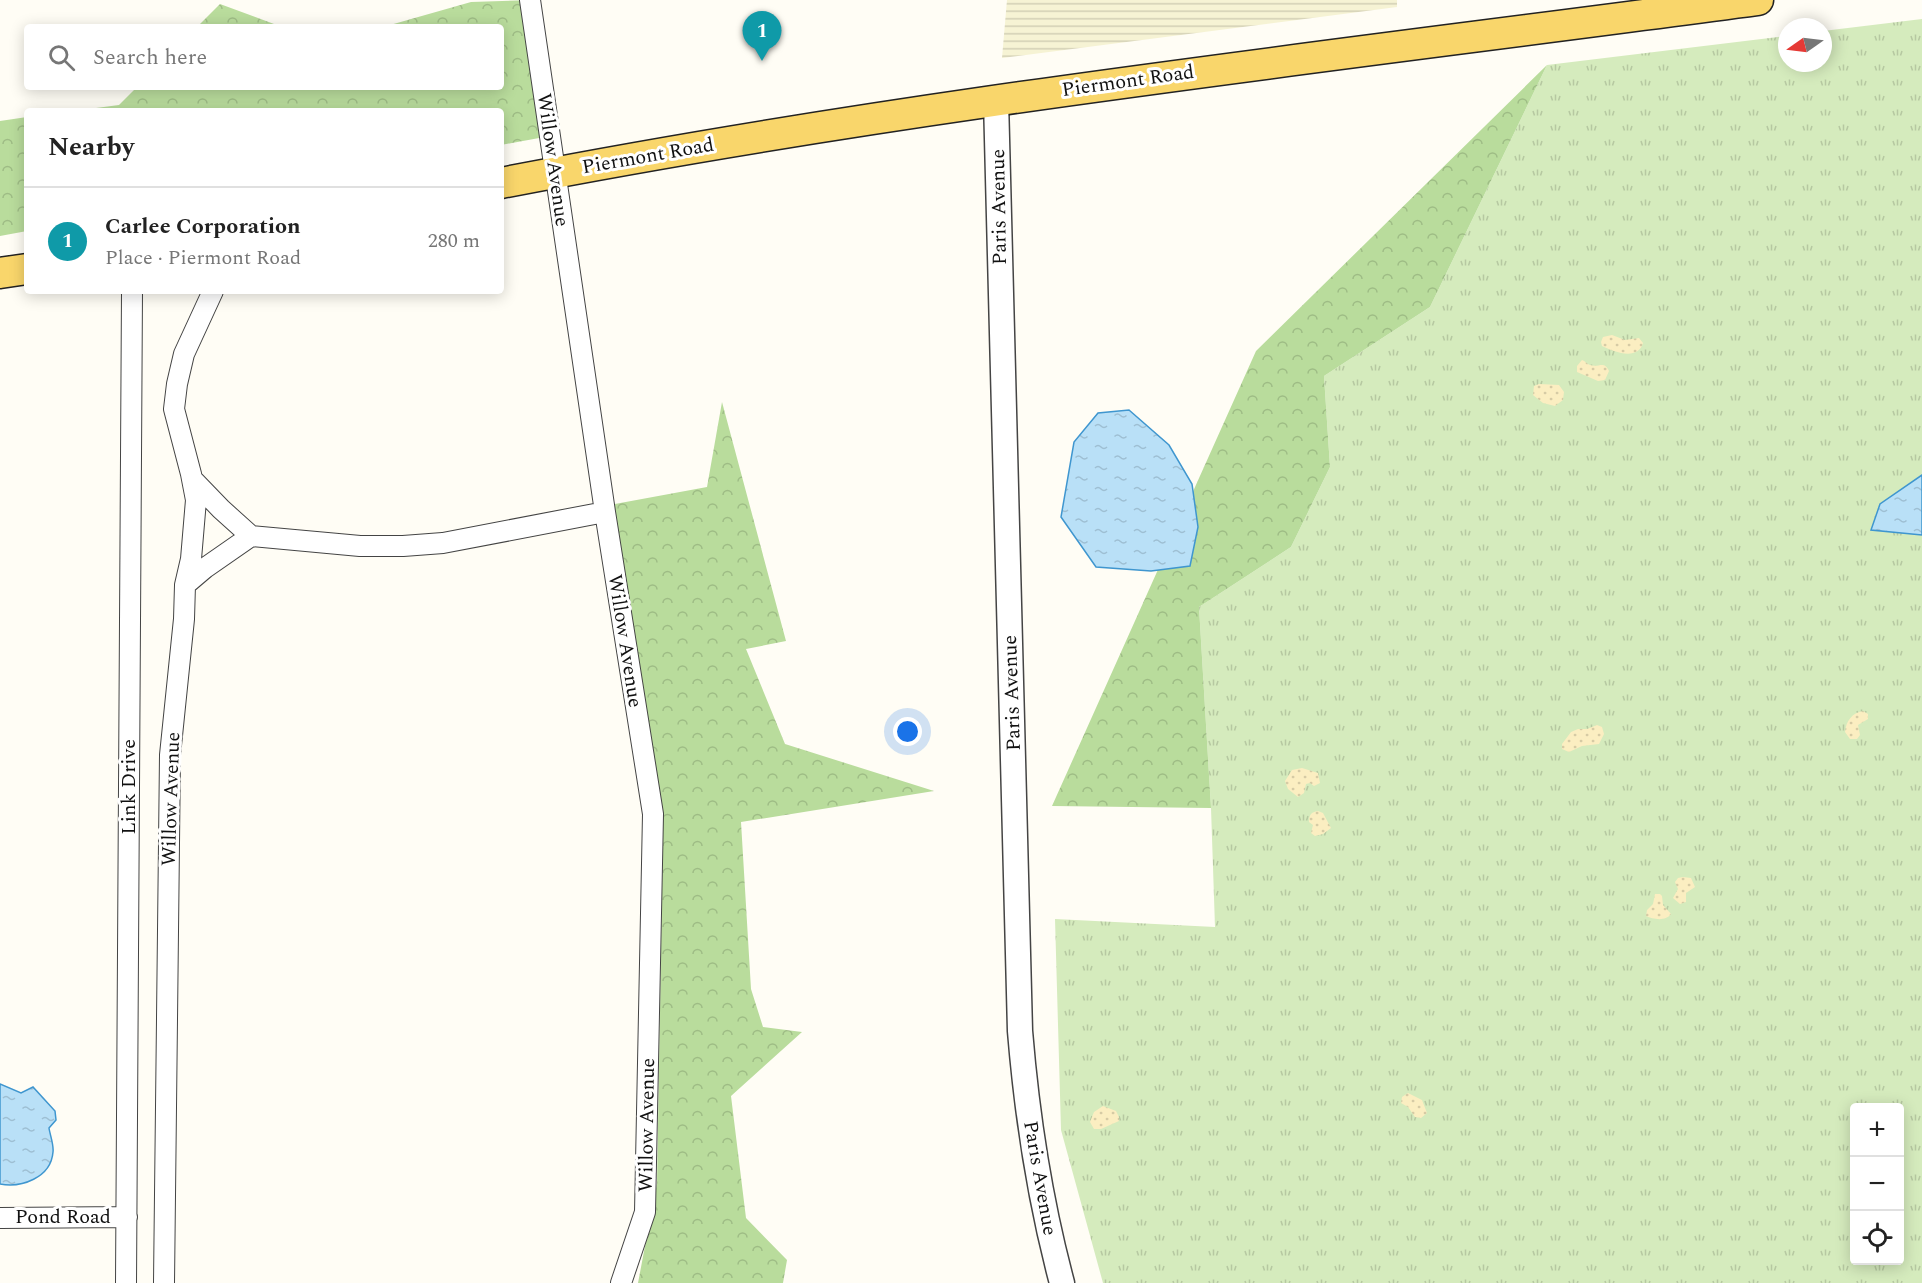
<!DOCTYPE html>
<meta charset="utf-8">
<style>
body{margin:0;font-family:Spectral,serif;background:#f2f2f2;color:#222}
.controls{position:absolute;right:18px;bottom:18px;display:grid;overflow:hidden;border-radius:6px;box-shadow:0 3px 15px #0003}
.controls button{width:54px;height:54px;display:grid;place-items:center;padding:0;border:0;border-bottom:2px solid #e0e0e0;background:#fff;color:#222;font:30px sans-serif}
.compass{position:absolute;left:1778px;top:18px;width:54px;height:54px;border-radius:50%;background:#fff;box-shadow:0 3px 15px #0003;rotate:256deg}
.you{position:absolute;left:908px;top:732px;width:21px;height:21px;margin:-15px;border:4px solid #fff;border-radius:50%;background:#1a73e8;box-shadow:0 0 0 9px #1a73e833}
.badge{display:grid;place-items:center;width:39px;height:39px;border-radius:50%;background:#c4262e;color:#fff;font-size:20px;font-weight:700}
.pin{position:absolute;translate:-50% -50px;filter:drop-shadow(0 2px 3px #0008)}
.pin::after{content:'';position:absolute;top:32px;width:21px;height:18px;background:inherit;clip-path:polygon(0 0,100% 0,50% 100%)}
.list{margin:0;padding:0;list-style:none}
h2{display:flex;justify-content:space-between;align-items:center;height:78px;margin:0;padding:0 24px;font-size:26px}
h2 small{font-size:20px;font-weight:400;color:#767676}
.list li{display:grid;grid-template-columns:39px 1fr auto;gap:18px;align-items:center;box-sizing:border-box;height:108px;padding:0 24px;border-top:2px solid #e0e0e0}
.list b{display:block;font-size:22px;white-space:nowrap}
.list p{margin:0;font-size:20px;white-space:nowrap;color:#767676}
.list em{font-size:20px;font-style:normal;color:#767676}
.icon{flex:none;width:33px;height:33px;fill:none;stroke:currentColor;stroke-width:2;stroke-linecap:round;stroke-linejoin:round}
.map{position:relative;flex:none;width:1922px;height:1283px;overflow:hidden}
.search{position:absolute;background:#fff;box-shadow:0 3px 15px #0003;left:24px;top:24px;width:480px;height:66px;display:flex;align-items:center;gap:15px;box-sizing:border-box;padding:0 21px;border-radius:6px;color:#767676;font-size:22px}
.panel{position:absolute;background:#fff;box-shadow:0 3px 15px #0003;left:24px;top:108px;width:480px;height:186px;border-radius:6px}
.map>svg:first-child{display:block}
</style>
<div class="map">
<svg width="1922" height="1283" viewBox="0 0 1922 1283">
<defs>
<pattern id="farmland-rules" width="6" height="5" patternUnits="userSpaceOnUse" patternTransform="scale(1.5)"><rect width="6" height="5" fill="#f6f3d4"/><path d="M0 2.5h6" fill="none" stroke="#d2cfb5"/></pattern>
<pattern id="grass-tufts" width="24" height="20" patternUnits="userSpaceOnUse" patternTransform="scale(1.5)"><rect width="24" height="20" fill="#d5ebbd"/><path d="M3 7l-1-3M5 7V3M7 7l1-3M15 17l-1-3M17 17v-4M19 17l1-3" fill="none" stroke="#b6c8a1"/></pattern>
<pattern id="forest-crowns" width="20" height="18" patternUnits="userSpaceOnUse" patternTransform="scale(1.5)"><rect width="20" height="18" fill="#b9dc9c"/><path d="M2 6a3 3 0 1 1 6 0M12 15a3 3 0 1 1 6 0" fill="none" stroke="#9ebc85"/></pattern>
<pattern id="sand-dots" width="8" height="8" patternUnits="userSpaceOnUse" patternTransform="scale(1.5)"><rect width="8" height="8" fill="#fbeec1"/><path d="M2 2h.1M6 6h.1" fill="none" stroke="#d6cba5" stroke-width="1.8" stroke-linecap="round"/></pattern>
<pattern id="water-ripples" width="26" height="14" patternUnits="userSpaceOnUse" patternTransform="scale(1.5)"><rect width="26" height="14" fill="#b9e0f7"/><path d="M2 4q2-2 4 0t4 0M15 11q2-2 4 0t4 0" fill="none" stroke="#9ebfd3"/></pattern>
</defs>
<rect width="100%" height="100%" fill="#fffdf5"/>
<path fill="url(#farmland-rules)" d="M1007,0H1397V7L1002,58Z"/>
<path fill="url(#grass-tufts)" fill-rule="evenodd" d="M1922,19V1283H1103L1061,1130L1055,919L1215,927L1211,808L1199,607L1291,547L1330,467L1324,376L1430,307L1547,65L1787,36V63H1823V31ZM1854,1108H1900V1260H1854Z"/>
<path fill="url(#forest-crowns)" d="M536,0L550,136L501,145V111H73L119,105L137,87H501V27H383L471,2Z
M220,4L282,27H197Z
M1547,65L1430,307L1324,376L1330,467L1291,547L1199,607L1211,808L1052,806L1256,351Z
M27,117V231L0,236V121Z
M722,402L786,641L746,649L785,744L934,791L741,822L751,989L763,1027L802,1032L731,1096L746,1218L787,1260L783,1283H638L657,1183L663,835L604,506L707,487Z"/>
<path fill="url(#sand-dots)" d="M1612,335L1625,340L1639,338L1643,343C1638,361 1614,352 1602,346L1601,342L1603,337Z
M1582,360C1585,361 1587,364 1590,365C1599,368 1604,360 1609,371L1605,380L1598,381L1577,372V366Z
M1539,384L1559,385L1564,392L1563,400L1555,406L1543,403L1533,395L1534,386Z
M1863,711L1868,714V719L1858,725L1860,735L1857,739H1850L1845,732C1846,721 1852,713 1863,711Z
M1597,725L1602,727L1604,734L1599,744L1582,746L1569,752L1562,749V744L1571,732L1578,729H1587Z
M1302,768L1318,773L1320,783L1314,786L1310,783L1306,784L1304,793L1298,797L1288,789L1285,781L1292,770Z
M1318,811L1323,813L1331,828L1323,834L1315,836L1311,833L1313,825L1309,822C1309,815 1311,812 1318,811Z
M1683,877L1691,878L1695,887L1686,893V902L1680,904L1673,898L1678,889L1675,882L1678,878Z
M1655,894H1660L1662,896L1663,905L1671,914C1665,922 1653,919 1646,916L1647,910L1653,904Z
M1408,1093L1422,1100L1427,1113L1421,1118L1415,1117L1408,1107L1401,1103L1402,1097Z
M1103,1106L1116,1111L1119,1117V1121L1101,1129H1094L1090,1122L1094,1112Z"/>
<path fill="url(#water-ripples)" stroke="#3f96cf" stroke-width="1.5" d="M1129,410L1169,445L1192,484L1198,527L1190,566L1151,571L1096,567L1061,517L1074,442L1098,413Z
M1922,475V535L1871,530L1880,504Z
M0,1084L21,1093L33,1087L55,1111L56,1120L49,1128C50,1135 54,1145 53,1152C51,1178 21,1188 0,1184Z"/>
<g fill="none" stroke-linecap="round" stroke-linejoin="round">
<g stroke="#444" stroke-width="22">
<path id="minor" d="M530,0L605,512L653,814L645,1212L621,1283
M192,479L221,509L251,536
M185,585L205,568L251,536L360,546H403L443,543L605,512
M0,1218L127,1217
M126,1283L132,291
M164,1283L170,755L184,619L185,585L191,559L196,500L191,474L174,409L177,384L184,354L213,291"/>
</g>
<g stroke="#444" stroke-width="27">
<path id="tertiary" d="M996,100L1020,1031C1027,1116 1040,1201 1062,1283"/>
</g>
<g stroke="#222" stroke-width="33">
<path id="primary" d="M501,183C917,102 1338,56 1758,0
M0,273L27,269"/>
</g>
<use href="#minor" stroke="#fff" stroke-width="20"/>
<use href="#tertiary" stroke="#fff" stroke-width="24"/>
<use href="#primary" stroke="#f9d66b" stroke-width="30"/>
</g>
<g text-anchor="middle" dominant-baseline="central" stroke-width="6" stroke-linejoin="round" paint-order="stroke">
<g font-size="20" fill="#111" stroke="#fff">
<text transform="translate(1128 81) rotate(-8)">Piermont Road</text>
<text transform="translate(648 156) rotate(-10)">Piermont Road</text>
<text transform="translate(553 160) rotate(82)">Willow Avenue</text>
<text transform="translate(999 207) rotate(-91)">Paris Avenue</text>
<text transform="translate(625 641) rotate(81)">Willow Avenue</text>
<text transform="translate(1012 693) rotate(-92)">Paris Avenue</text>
<text transform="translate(129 787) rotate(-90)">Link Drive</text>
<text transform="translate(171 799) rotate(-88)">Willow Avenue</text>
<text transform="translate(647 1125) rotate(-89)">Willow Avenue</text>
<text transform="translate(1040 1178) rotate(80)">Paris Avenue</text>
<text x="63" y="1217">Pond Road</text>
</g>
</g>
</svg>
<div class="controls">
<button>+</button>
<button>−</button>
<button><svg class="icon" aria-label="locate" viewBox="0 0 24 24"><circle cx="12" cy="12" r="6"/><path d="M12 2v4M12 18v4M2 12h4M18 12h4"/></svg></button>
</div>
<svg class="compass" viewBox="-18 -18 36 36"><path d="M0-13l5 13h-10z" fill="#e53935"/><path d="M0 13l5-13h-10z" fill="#767676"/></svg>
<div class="you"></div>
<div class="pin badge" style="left:762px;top:61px;background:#0f9aa8">1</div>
<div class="search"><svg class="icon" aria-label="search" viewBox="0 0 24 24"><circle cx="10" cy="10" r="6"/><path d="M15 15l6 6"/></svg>Search here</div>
<section class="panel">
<h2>Nearby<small></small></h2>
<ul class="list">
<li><span class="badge" style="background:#0f9aa8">1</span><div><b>Carlee Corporation</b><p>Place · Piermont Road</p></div><em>280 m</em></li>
</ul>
</section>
</div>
